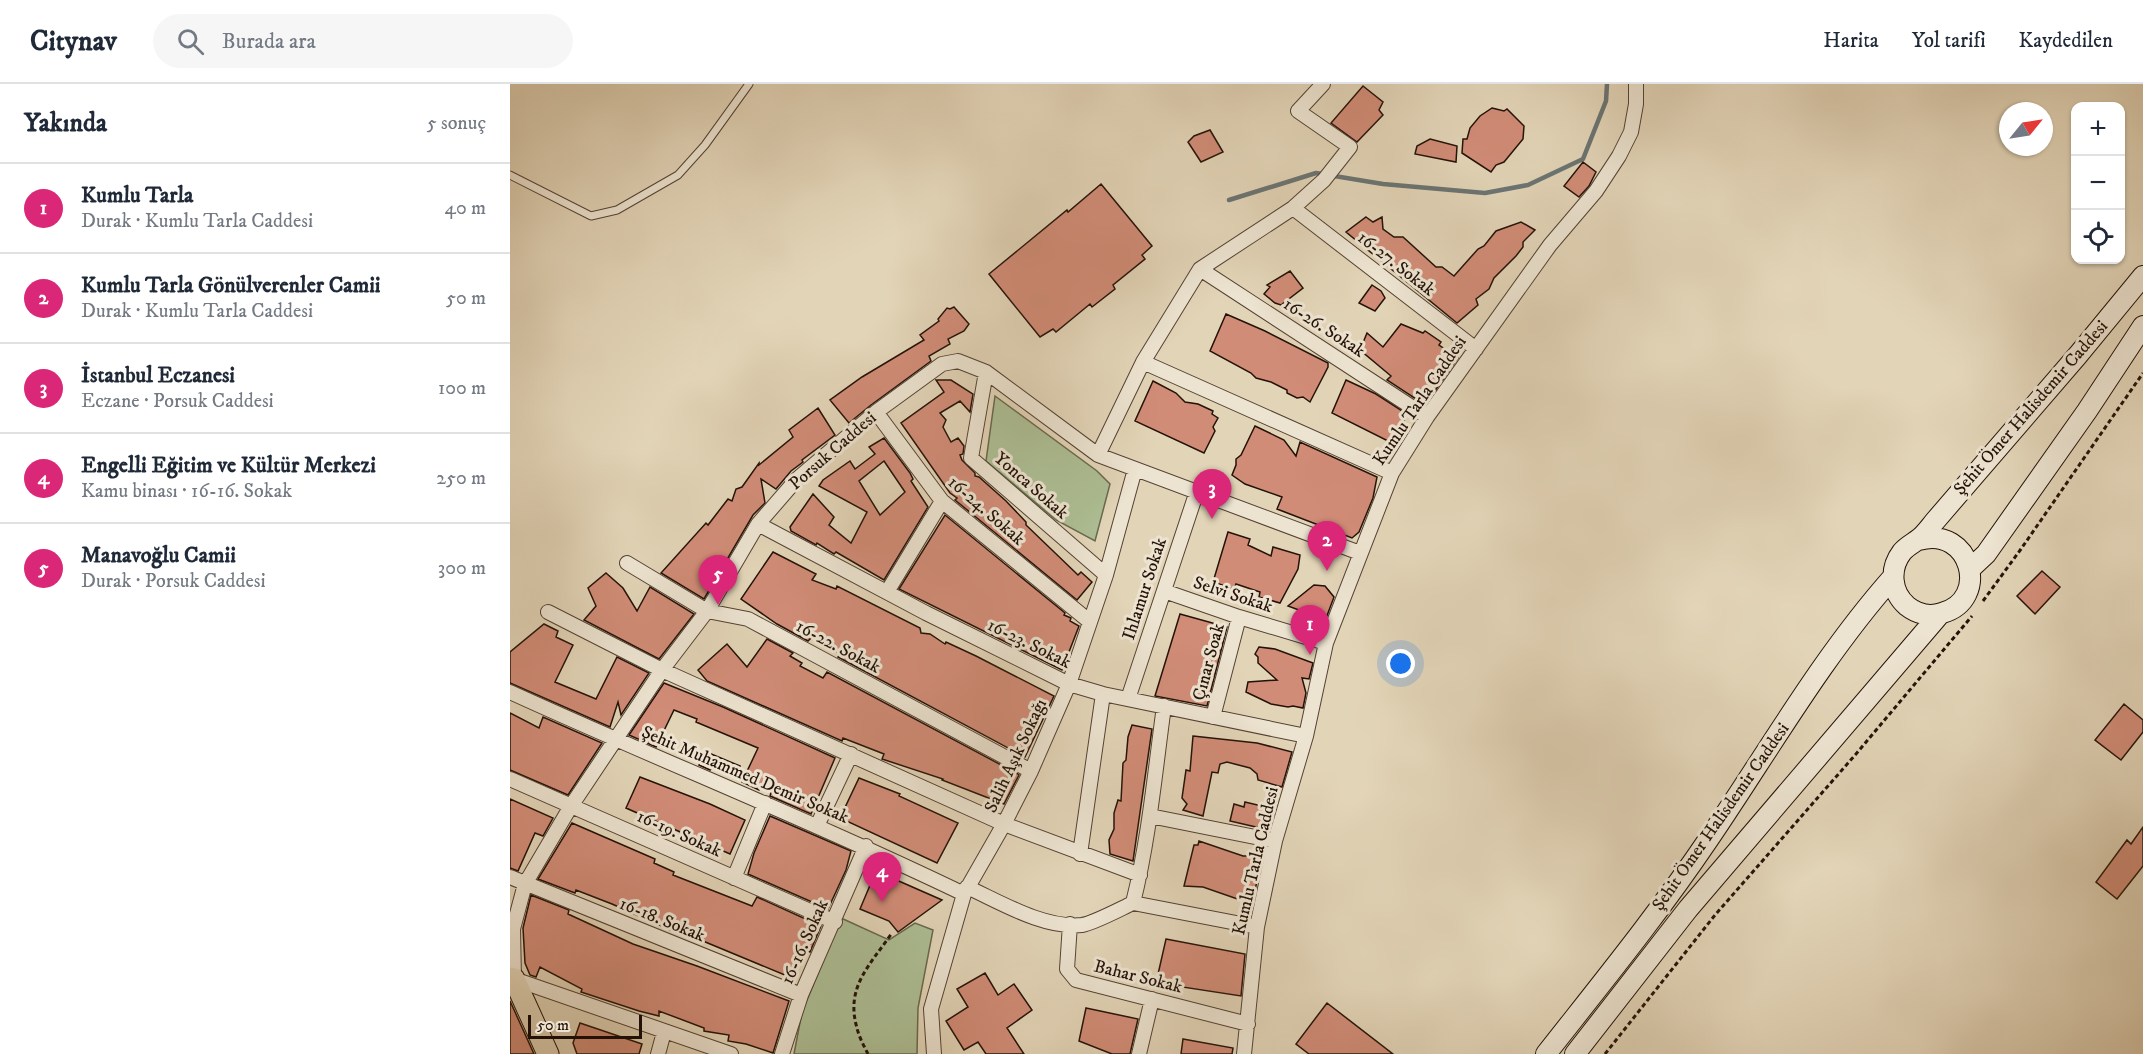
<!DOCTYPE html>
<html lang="tr">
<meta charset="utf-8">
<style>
body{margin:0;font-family:"IM FELL DW Pica",serif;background:#f6f6f7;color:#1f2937}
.controls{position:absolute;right:18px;top:18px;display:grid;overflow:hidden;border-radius:12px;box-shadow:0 2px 4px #0004}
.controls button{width:54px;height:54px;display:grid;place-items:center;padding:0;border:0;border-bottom:2px solid #e0e1e3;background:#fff;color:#1f2937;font:30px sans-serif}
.compass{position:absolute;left:1489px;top:18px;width:54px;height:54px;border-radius:50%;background:#fff;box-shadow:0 2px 4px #0004;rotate:60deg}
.scale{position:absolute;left:18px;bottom:15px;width:114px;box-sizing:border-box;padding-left:6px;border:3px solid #241208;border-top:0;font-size:16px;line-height:21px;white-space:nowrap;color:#241208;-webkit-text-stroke:4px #ece3d0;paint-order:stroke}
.you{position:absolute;left:891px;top:580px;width:21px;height:21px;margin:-15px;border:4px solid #fff;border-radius:50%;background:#1a73e8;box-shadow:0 0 0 9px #1a73e833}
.badge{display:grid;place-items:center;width:39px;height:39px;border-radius:50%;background:#db2777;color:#fff;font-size:20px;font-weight:700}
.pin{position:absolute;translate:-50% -50px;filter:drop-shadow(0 2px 3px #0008)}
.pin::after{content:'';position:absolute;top:32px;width:21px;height:18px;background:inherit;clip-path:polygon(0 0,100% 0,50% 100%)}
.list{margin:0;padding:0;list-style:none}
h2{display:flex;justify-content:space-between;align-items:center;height:78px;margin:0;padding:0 24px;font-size:26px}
h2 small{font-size:20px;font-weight:400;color:#747a83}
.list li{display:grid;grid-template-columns:39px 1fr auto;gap:18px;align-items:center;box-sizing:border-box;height:90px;padding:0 24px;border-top:2px solid #e0e1e3}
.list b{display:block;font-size:22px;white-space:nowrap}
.list p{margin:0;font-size:20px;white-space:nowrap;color:#747a83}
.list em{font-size:20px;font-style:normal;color:#747a83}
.icon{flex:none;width:33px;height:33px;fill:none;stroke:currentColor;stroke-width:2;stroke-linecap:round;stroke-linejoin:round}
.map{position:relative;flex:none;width:1633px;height:970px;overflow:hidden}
header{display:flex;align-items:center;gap:36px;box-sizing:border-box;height:84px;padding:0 30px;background:#fff;border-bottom:2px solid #e0e1e3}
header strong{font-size:28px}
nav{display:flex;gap:33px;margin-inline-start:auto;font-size:21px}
.search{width:420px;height:54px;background:#f6f6f7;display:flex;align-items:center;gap:15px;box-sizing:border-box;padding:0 21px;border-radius:33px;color:#747a83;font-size:22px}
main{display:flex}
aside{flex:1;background:#fff}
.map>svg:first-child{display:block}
</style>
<header>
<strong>Citynav</strong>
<div class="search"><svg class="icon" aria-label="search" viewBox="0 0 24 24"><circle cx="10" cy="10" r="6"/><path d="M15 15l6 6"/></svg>Burada ara</div>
<nav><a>Harita</a><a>Yol tarifi</a><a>Kaydedilen</a></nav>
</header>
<main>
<aside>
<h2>Yakında<small>5 sonuç</small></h2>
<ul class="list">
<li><span class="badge">1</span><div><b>Kumlu Tarla</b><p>Durak · Kumlu Tarla Caddesi</p></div><em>40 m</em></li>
<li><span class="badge">2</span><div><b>Kumlu Tarla Gönülverenler Camii</b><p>Durak · Kumlu Tarla Caddesi</p></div><em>50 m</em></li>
<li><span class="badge">3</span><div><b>İstanbul Eczanesi</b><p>Eczane · Porsuk Caddesi</p></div><em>100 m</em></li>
<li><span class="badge">4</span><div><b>Engelli Eğitim ve Kültür Merkezi</b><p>Kamu binası · 16-16. Sokak</p></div><em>250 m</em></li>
<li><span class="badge">5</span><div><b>Manavoğlu Camii</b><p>Durak · Porsuk Caddesi</p></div><em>300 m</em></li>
</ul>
</aside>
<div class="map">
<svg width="1633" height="970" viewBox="0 0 1633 970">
<rect width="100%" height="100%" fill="#e2d4b7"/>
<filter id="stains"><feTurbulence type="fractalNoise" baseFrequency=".00333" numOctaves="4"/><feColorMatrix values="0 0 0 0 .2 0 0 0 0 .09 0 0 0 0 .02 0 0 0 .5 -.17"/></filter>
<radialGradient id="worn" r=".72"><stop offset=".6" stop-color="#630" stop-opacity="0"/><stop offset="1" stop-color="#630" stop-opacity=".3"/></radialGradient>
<path fill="#adbe94" stroke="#68684e" stroke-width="1.5" d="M485,312L587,387L600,400L585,457L546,436L476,377Z
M331,834L379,856L405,839L423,846L408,924L407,970H284L292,928Z"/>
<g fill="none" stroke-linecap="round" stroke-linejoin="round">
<path stroke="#6b7473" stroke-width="4.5" d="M719,116L806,89L873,100L975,109L1018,101L1073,75L1096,17L1097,0"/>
</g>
<path fill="#d18c77" stroke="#241208" stroke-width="1.5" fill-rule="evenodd" d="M853,2L873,18L869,26L873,31L847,58L821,39Z
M982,24L994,27L997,25L1014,42L1013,55L994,78L986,81L981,88L952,69L953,55H957L960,44L970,32Z
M700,46L713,68L691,78L678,58L684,52Z
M920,55L947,62L946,78L905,70L907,62Z
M1073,78L1086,88L1079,102L1069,113L1054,102Z
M591,100L642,162L632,171L635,175L603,201L605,205L582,223L580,220L546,248L543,245L530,253L479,190L557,126L558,128Z
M856,133L863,138L872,133L873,145L884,153H893L926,183H932L944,192L968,165L974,162L986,147L1011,138L1025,146L1013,158V163L1006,172L984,194L979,205L966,215L968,221L947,239L836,148Z
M780,187L793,204L771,221L765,219L754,210L760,203L757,201Z
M862,201L871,207L875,214L865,227L849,219Z
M444,223L459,240L454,247L438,255L440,260L419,272L421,277L361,321L339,339L320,316L352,293L414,256L410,251L429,237L428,235L437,224L440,225Z
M716,230L755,247L818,279V283L800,318L793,313L787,314L777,309V306L761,298L746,294L741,289L700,267Z
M891,240L913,249L915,247L931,258L929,261L948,274L915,321L877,296L881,292L850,266L857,249L873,263Z
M426,296H441L463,310L460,328L450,317L430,329L436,336L433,343L441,358L448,354L454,362L453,370L450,371L452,376L465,389V392L469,393L496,417L516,438V441L568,491L571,488L582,498L567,516L445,416L447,414L440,409L391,339L434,308Z
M836,296L866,310L897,330L890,347L882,359L822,329Z
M643,297L666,309L675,318L688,320L703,327L702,330L708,334L703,343L705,347L694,369L625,337Z
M308,324L325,351L292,376L293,378L281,387L266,405L251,395L255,419L243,431L194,515L151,489L196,439L198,441L218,415L222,417L226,405L232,403L249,379V381L283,353L279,346Z
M745,342L774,356L786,372L790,358L867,393L863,414L849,448L842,454L767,425L772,413L735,400L722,391L726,381V375L731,371Z
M374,354L400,389L403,395L401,397L418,423L374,496L326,468L324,470L307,459L306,461L281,447L280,443L303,410L324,433L319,441L341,459L357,428L309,402L313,396L340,377L345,385L365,370L359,363ZM374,377L395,408L370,431L349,397Z
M435,431L555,529L554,531L561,534L560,537L569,542L552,586L389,505Z
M718,448L740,455L738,461L761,472L763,463L790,471L788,485L770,519L749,513L750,508L726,500L724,505L703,498Z
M263,468L306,490L302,496L326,505L327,502L410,544L411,549L420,550L435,560L436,558L466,572L544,612L515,673L328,573L331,570L302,553L298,557L267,540L231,515Z
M1532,487L1550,503L1525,530L1507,512Z
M96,489L113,504L127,527L140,503L184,530L149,575L74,536L86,522L78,504Z
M804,501L815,502L824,513L815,537L795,539L785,530L789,526L778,522Z
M670,530L717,543L697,622L645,612Z
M34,540L48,547L46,553L63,561L45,598L86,615L107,573L139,589L111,631L108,618L100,643L0,599V568Z
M257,555L283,569L280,572L292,579L290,582L313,594L317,588L508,690L509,691L494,720L432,696L433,695L372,675L374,670L333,654L332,657L197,597L188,586L217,560L237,583Z
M749,563L765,565L803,579L799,595L792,594L796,609L793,624L783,622L778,623L761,620L736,608L738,598L767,596L748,579V573L745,570Z
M154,599L213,623L325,674L301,730L260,712L264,698L254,695L249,706L232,698L248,664L186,638L187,635L164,626L146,663L119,651Z
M1614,620L1633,636V648L1611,676L1585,656Z
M0,629L29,644L33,633L92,659L58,711L0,686Z
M622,641L642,645L623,777L600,770L599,756L604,745V729L608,716L611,717L613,679L616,676L618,653Z
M683,652L747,659L782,668L772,703L748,696L747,690L740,684L717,678L710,680L708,689L702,688L693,732L673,726L677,720L672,714L676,686L680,687Z
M194,667L230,682L228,689L202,683L200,686L189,681Z
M130,693L200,720L235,736L220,770L116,724Z
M349,694L390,710L389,712L448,739L427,779L330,734Z
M0,715L43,734L33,752L25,749L8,787L0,784Z
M735,718L764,725L759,746L720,737L724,720L734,723Z
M260,732L341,767L336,786L318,825L238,790L244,769Z
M62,739L145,775L144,779L164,788L163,791L242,822L247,813L311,842L300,868L293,865L282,894L164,845L163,847L102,820L66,806L65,809L28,795Z
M1633,743V782L1607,815L1586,798L1617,756L1621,760Z
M689,757L733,772H751V778L743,816L740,815L739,819L693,803L674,802L684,761H688Z
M366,787L432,816L388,848L379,837L350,825Z
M21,811L59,826L58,830L123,860L187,882L279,917L263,969L236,960L218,957L219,951L194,947V944L149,927V932L129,927L71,908L72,905L30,883L26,893L20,891L15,879L13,844Z
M656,855L735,870L731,912L646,899Z
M475,889L488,911L504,900L522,926L497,944L514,970H476L468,958L454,966L436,937L458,923L447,905Z
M0,917L24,970H0Z
M817,919L883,970H799L786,960Z
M576,924L628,935L620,970H602L569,957Z
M70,939L132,960L129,970H67L63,959Z
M673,955L723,964L722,970H671Z"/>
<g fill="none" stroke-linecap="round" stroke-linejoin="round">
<g stroke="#544234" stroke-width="9">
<path id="lane" d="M0,91L81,132L107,126L168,91L195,61L239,0"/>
</g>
<g stroke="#544234" stroke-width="16">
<path id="street" d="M783,124L966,265
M690,185L917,333
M633,278L882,389
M476,288L461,374L596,491
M366,328L432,417L579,537
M588,371L633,278L690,185L783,124L814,96L840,63L788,27L813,0
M248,440L416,529L559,600L593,610L796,652
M117,479L197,527L238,535L521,687
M654,507L729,533L816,559
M377,508L432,417
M38,528L152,586L494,740L630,791
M0,608C151,677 305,738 454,810
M618,615L687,407
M703,633L729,533
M0,695L325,838
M640,732L765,757
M307,742L341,670
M570,770L593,610
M0,793L291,911
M224,794L255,719
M457,803C490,818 534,845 572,841C584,839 610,825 623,819C639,755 645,688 654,622
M623,819L747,843
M560,840L557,885L566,896L738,940
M148,970L154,948
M221,970L4,895L3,845L15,800L61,722L152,586L197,527L248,440L287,395L366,328L432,280L448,277L476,288L588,371L850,469
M272,970L291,911L356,762
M424,970L421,925L454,810L494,740L521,687L559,600L596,491L625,385
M629,970L642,915
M734,970L747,843L765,757L796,652L816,559L882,389L917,333L1040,161L1086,107L1109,72L1121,48L1126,20V0"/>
</g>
<g stroke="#241208" stroke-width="22">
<path id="secondary" d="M1409,456C1461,441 1481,516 1432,529C1420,533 1407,530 1397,522C1381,508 1379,485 1392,468C1397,462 1404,459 1410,454C1415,450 1420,443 1425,437L1568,271L1633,192
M1460,485L1476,470L1577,327L1633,242
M1036,970C1091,900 1148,830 1198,756C1258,668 1312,573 1383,493
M1065,970L1178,825L1430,530"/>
</g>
<g stroke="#241208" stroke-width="23">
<path id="primary" d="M0,894L4,895L38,970"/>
</g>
<path stroke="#241208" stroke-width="3" stroke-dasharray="4.5 3" stroke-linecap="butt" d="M1473,517L1511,465L1633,289
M358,970C354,962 349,953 347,944C335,903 360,881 382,849
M1095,970L1205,831L1346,670L1462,532"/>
<use href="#lane" stroke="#ece3d0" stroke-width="7"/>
<use href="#street" stroke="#ece3d0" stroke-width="14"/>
<use href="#secondary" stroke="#ece3d0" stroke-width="20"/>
<use href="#primary" stroke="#e2d4b7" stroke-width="21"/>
</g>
<g text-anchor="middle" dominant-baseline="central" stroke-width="6" stroke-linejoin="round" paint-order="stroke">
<g font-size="18" fill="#241208" stroke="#ece3d0">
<text transform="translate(886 180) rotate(38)">16-27. Sokak</text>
<text transform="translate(814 244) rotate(33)">16-26. Sokak</text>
<text transform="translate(910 317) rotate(-56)">Kumlu Tarla Caddesi</text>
<text transform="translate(1521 324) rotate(-49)">Şehit Ömer Halisdemir Caddesi</text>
<text transform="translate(323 367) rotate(-41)">Porsuk Caddesi</text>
<text transform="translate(521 402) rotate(41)">Yonca Sokak</text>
<text transform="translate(476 427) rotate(41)">16-24. Sokak</text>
<text transform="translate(635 505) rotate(-72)">Ihlamur Sokak</text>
<text transform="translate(723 511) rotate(18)">Selvi Sokak</text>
<text transform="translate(519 560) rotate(26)">16-23. Sokak</text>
<text transform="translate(328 563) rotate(28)">16-22. Sokak</text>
<text transform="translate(699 578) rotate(-75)">Çınar Soak</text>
<text transform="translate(506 672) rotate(-65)">Salih Aşık Sokağı</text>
<text transform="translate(235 691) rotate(23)">Şehit Muhammed Demir Sokak</text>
<text transform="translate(1211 733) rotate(-55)">Şehit Ömer Halisdemir Caddesi</text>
<text transform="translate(169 750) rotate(24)">16-19. Sokak</text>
<text transform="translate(746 777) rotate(-77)">Kumlu Tarla Caddesi</text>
<text transform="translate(152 836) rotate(22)">16-18. Sokak</text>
<text transform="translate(295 858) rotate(-66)">16-16. Sokak</text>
<text transform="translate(628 893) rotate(14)">Bahar Sokak</text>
</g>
</g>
<rect width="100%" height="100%" filter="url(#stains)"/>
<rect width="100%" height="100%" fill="url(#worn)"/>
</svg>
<div class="controls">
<button>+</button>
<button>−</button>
<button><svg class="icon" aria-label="locate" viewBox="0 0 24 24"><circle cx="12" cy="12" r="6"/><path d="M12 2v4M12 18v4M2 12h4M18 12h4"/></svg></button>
</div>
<svg class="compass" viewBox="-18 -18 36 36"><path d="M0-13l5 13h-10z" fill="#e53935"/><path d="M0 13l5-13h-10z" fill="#747a83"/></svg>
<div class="scale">50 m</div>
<div class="you"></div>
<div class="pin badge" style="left:800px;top:571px">1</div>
<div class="pin badge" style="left:817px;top:487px">2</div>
<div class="pin badge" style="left:702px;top:435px">3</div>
<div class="pin badge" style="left:372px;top:818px">4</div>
<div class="pin badge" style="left:208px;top:521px">5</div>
</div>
</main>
